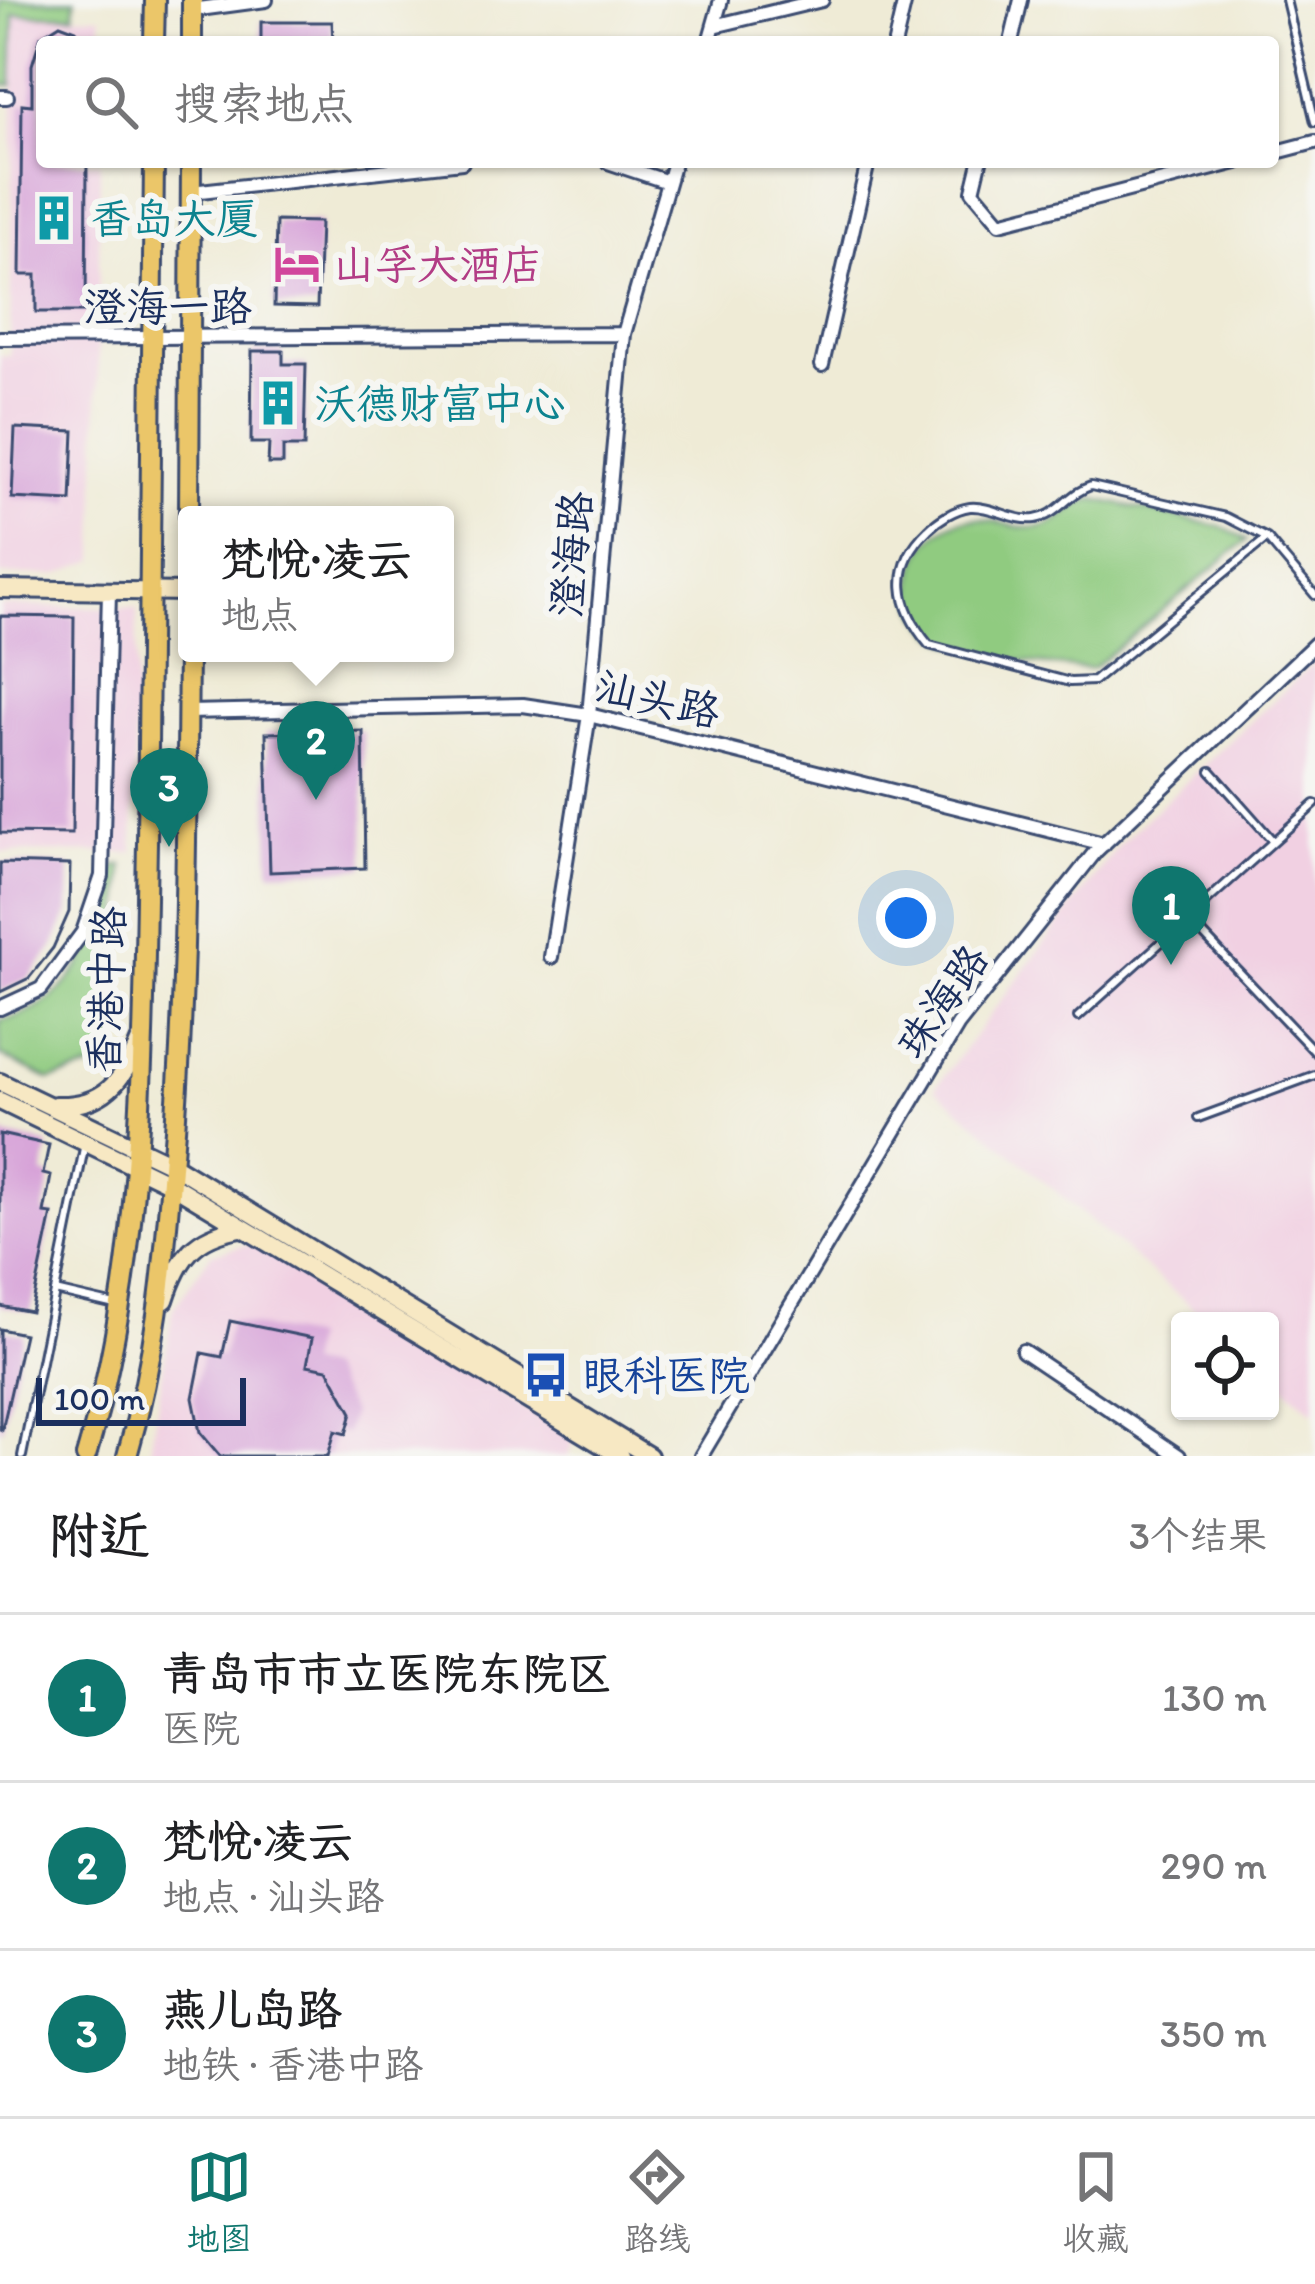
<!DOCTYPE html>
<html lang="zh">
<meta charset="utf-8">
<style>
body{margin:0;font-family:Itim,"LXGW WenKai TC",sans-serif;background:#f6f6f6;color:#202124}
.controls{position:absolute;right:36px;bottom:36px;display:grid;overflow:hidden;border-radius:12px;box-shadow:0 3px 9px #0004}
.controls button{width:108px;height:108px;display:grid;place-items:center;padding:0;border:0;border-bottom:3px solid #e0e0e0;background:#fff;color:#202124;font:60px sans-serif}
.scale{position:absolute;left:36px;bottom:30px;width:210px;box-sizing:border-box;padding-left:12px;border:6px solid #1b2f5e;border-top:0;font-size:33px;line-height:42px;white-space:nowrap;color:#1b2f5e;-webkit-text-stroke:9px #f6f6f2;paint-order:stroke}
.you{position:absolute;left:906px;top:918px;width:42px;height:42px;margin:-30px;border:9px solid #fff;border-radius:50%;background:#1a73e8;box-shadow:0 0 0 18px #1a73e833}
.badge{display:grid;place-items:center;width:78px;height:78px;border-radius:50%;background:#0f766e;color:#fff;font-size:39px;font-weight:700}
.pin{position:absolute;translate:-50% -99px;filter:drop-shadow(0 3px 6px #0008)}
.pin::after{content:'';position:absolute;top:63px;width:42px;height:36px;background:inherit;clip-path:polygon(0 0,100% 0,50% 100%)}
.popup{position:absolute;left:178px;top:506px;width:276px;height:156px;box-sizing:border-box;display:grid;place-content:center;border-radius:12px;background:#fff;filter:drop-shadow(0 3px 9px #0005);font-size:39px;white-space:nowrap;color:#757577}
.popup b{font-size:45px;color:#202124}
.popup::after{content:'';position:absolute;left:50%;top:100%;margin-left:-24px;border:24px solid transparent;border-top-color:#fff}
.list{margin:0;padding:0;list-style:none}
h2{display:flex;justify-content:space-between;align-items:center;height:156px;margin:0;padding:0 48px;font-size:51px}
h2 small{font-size:39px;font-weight:400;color:#757577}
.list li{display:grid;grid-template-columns:78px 1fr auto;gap:36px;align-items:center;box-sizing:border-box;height:168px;padding:0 48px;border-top:3px solid #e0e0e0}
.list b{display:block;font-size:45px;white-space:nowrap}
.list p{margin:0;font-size:39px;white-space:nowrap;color:#757577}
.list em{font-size:39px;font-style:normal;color:#757577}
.icon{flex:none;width:66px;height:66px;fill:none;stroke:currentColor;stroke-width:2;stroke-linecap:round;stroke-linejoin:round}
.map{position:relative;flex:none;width:1315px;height:1456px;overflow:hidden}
.search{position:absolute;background:#fff;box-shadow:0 3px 9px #0004;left:36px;right:36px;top:36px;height:132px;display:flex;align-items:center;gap:30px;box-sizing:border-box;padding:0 42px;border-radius:12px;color:#757577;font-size:45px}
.sheet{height:660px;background:#fff}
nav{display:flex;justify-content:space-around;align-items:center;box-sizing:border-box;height:168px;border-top:3px solid #e0e0e0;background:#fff;font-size:33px;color:#757577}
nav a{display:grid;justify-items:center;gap:6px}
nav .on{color:#0f766e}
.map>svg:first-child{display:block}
</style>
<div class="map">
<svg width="1315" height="1456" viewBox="0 0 1315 1456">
<rect width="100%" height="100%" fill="#f6f6f2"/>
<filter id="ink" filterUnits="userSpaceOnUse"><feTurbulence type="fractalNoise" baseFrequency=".00833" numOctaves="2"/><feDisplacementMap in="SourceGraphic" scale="24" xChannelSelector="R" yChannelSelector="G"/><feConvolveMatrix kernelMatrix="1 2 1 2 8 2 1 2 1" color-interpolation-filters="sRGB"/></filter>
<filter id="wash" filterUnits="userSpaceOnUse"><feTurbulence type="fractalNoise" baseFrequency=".004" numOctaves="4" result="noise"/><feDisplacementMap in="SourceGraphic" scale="48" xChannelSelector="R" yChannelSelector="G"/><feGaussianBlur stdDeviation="2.7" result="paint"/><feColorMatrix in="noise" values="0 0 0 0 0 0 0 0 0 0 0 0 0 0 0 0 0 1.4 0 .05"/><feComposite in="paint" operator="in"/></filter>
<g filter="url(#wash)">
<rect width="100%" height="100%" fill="#efebd6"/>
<path fill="#f1d0e2" d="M14,14L101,16V42H42V162H100L96,560L57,575H0V356H10Z
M0,606L137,608L133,853L0,852Z
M1315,662V1413L1270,1374V1321H1208L935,1088L1120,843Z
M254,1243L377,1310L574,1440L568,1456H149L173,1309L211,1254Z"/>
<path fill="#90cb80" stroke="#567d6f" stroke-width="3" d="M0,0H75L74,15L14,14L12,85L0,84Z
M1095,499L1223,527L1247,540L1093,668C1060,670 958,654 934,633C917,619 910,596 914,575C917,553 930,535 949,525C981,508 1008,532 1039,527C1062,524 1072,502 1095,499Z
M114,866H123L114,1050L96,1067L50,1080L0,1055V1020C72,1009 106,933 114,866Z"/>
<g id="blocks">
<path fill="#d7a3d8" d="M261,22H332L333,42H261Z
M60,24L76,30L84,42H42V162H87L86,312H36V275H20L22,104L32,105V65L41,36Z
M276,221L320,222L317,307L274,306Z
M252,351H283V364H306L304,447H283V464H268L269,443H251Z
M15,428L74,431L71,501L12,498Z
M0,616L74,617L72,834L0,833Z
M363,731L365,868L270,872L266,733Z
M0,863L70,865L69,912L53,948L29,978L0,992Z
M0,1134L49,1145L43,1174L51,1176L44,1213L52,1214L31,1312L0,1306Z
M230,1321L312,1338L307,1365L328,1369L352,1413L346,1434L335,1431L328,1456H220L200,1432L193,1398L202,1353L222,1357Z
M0,1329L24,1334L2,1430L0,1429Z"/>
</g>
</g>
<g filter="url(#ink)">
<use href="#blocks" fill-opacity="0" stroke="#3b4b70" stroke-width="3"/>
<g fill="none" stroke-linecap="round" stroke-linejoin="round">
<g stroke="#3b4b70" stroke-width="12">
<path id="lane" d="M1286,0L1315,122
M1267,538L1094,681L1070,682L929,645C897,607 890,566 928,530C938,520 955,509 970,507C991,505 1014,522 1035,519C1058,516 1068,493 1091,486L1226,517L1267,538L1315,595
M1211,771L1273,841
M1188,918L1315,1052
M1078,1017L1315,804
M1198,1118L1315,1075
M55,1291L115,1305
M22,1456L84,1148"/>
</g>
<g stroke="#3b4b70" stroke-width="18">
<path id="street" d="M192,10L266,0
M714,26L822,0
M709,42L721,0
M895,42L905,0
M1011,42L1021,0
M0,97H7
M1273,153L1315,142
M608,162L668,182
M980,162L973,191L1000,223L1237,162
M191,192L462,162
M0,338L624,334
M822,365L868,162
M187,712L523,705L589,715L1104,844
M551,957L589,715L624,334L674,162
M0,1008L41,989L83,932L102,876L109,591
M1023,1351L1179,1456
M701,1456L958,1025L1096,851L1315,644"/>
</g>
<g stroke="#3b4b70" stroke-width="22">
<path id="secondary" d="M0,589L187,592
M0,1082L173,1165L649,1456
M0,1101L171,1184L620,1456
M55,1105C103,1107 123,1082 140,1040
M165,1300C179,1257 194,1236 240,1228"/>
</g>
<g stroke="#3b4b70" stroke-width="24">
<path id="primary" d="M154,42L155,0
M192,42V0
M189,515L191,162
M86,1456C145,1261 143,1046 147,843C151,616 153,389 154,162
M127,1456C156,1356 164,1269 172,1167C187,995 186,825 188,653"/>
</g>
<use href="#lane" stroke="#fff" stroke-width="6"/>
<use href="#street" stroke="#fff" stroke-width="12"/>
<use href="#secondary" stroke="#f7e8c3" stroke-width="16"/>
<use href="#primary" stroke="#ebc669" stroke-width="18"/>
</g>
</g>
<defs>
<g id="building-bare" transform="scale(3.6)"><path d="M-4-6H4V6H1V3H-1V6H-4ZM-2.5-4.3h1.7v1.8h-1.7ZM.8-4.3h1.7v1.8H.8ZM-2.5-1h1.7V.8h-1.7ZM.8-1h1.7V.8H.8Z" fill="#0f9aa8" stroke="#f6f6f2" stroke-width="2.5" paint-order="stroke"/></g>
<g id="hotel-bare" transform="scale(3.6)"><path d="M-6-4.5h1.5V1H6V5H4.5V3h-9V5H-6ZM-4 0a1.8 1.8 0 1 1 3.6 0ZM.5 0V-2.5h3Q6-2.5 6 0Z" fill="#d1479c" stroke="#f6f6f2" stroke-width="2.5" paint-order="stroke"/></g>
<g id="bus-bare" transform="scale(3.6)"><path d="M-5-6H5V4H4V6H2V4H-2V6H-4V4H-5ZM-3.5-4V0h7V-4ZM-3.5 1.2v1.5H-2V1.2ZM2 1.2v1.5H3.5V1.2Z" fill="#1a4fb4" stroke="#f6f6f2" stroke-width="2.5" paint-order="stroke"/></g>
</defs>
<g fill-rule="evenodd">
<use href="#building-bare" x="54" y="218"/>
<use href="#hotel-bare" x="297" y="264"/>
<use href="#building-bare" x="278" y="403"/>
<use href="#bus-bare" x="546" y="1375"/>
</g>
<g text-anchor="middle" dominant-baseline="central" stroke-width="12" stroke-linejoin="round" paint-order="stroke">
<g font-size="42" fill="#0d838f" stroke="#f6f6f2" text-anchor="start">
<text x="90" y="218">香岛大厦</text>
<text x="314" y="403">沃德财富中心</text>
</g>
<g font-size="42" fill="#b23c85" stroke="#f6f6f2" text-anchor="start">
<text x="333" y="264">山孚大酒店</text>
</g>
<g font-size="42" fill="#1b2f5e" stroke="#f6f6f2">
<text x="168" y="306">澄海一路</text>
<text transform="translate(571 554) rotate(-85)">澄海路</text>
<text transform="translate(658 699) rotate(13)">汕头路</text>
<text transform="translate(106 990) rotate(-88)">香港中路</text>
<text transform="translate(942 1001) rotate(-55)">珠海路</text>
</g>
<g font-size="42" fill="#164399" stroke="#f6f6f2" text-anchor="start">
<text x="582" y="1375">眼科医院</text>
</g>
</g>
</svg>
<div class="controls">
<button><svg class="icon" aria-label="locate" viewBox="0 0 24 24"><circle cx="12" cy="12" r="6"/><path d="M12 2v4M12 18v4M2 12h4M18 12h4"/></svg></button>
</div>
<div class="scale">100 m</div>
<div class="you"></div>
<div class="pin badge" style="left:1171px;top:965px">1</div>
<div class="pin badge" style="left:316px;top:800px">2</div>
<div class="popup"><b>梵悦·凌云</b>地点</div>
<div class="pin badge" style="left:169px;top:847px">3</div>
<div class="search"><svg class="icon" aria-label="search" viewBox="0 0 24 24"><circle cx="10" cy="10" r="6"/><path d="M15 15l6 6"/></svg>搜索地点</div>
</div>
<section class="sheet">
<h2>附近<small>3个结果</small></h2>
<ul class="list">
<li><span class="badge">1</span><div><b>青岛市市立医院东院区</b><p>医院</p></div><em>130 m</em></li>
<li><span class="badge">2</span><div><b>梵悦·凌云</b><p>地点 · 汕头路</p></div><em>290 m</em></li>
<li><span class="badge">3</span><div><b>燕儿岛路</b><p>地铁 · 香港中路</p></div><em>350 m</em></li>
</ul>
</section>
<nav>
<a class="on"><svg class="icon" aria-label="map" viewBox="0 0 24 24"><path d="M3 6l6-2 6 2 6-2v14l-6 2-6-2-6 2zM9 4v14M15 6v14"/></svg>地图</a>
<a><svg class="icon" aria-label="directions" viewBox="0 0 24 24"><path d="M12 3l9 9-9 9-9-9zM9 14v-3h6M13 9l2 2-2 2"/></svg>路线</a>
<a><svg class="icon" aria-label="saved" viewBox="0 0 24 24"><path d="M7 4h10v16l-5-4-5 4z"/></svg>收藏</a>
</nav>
